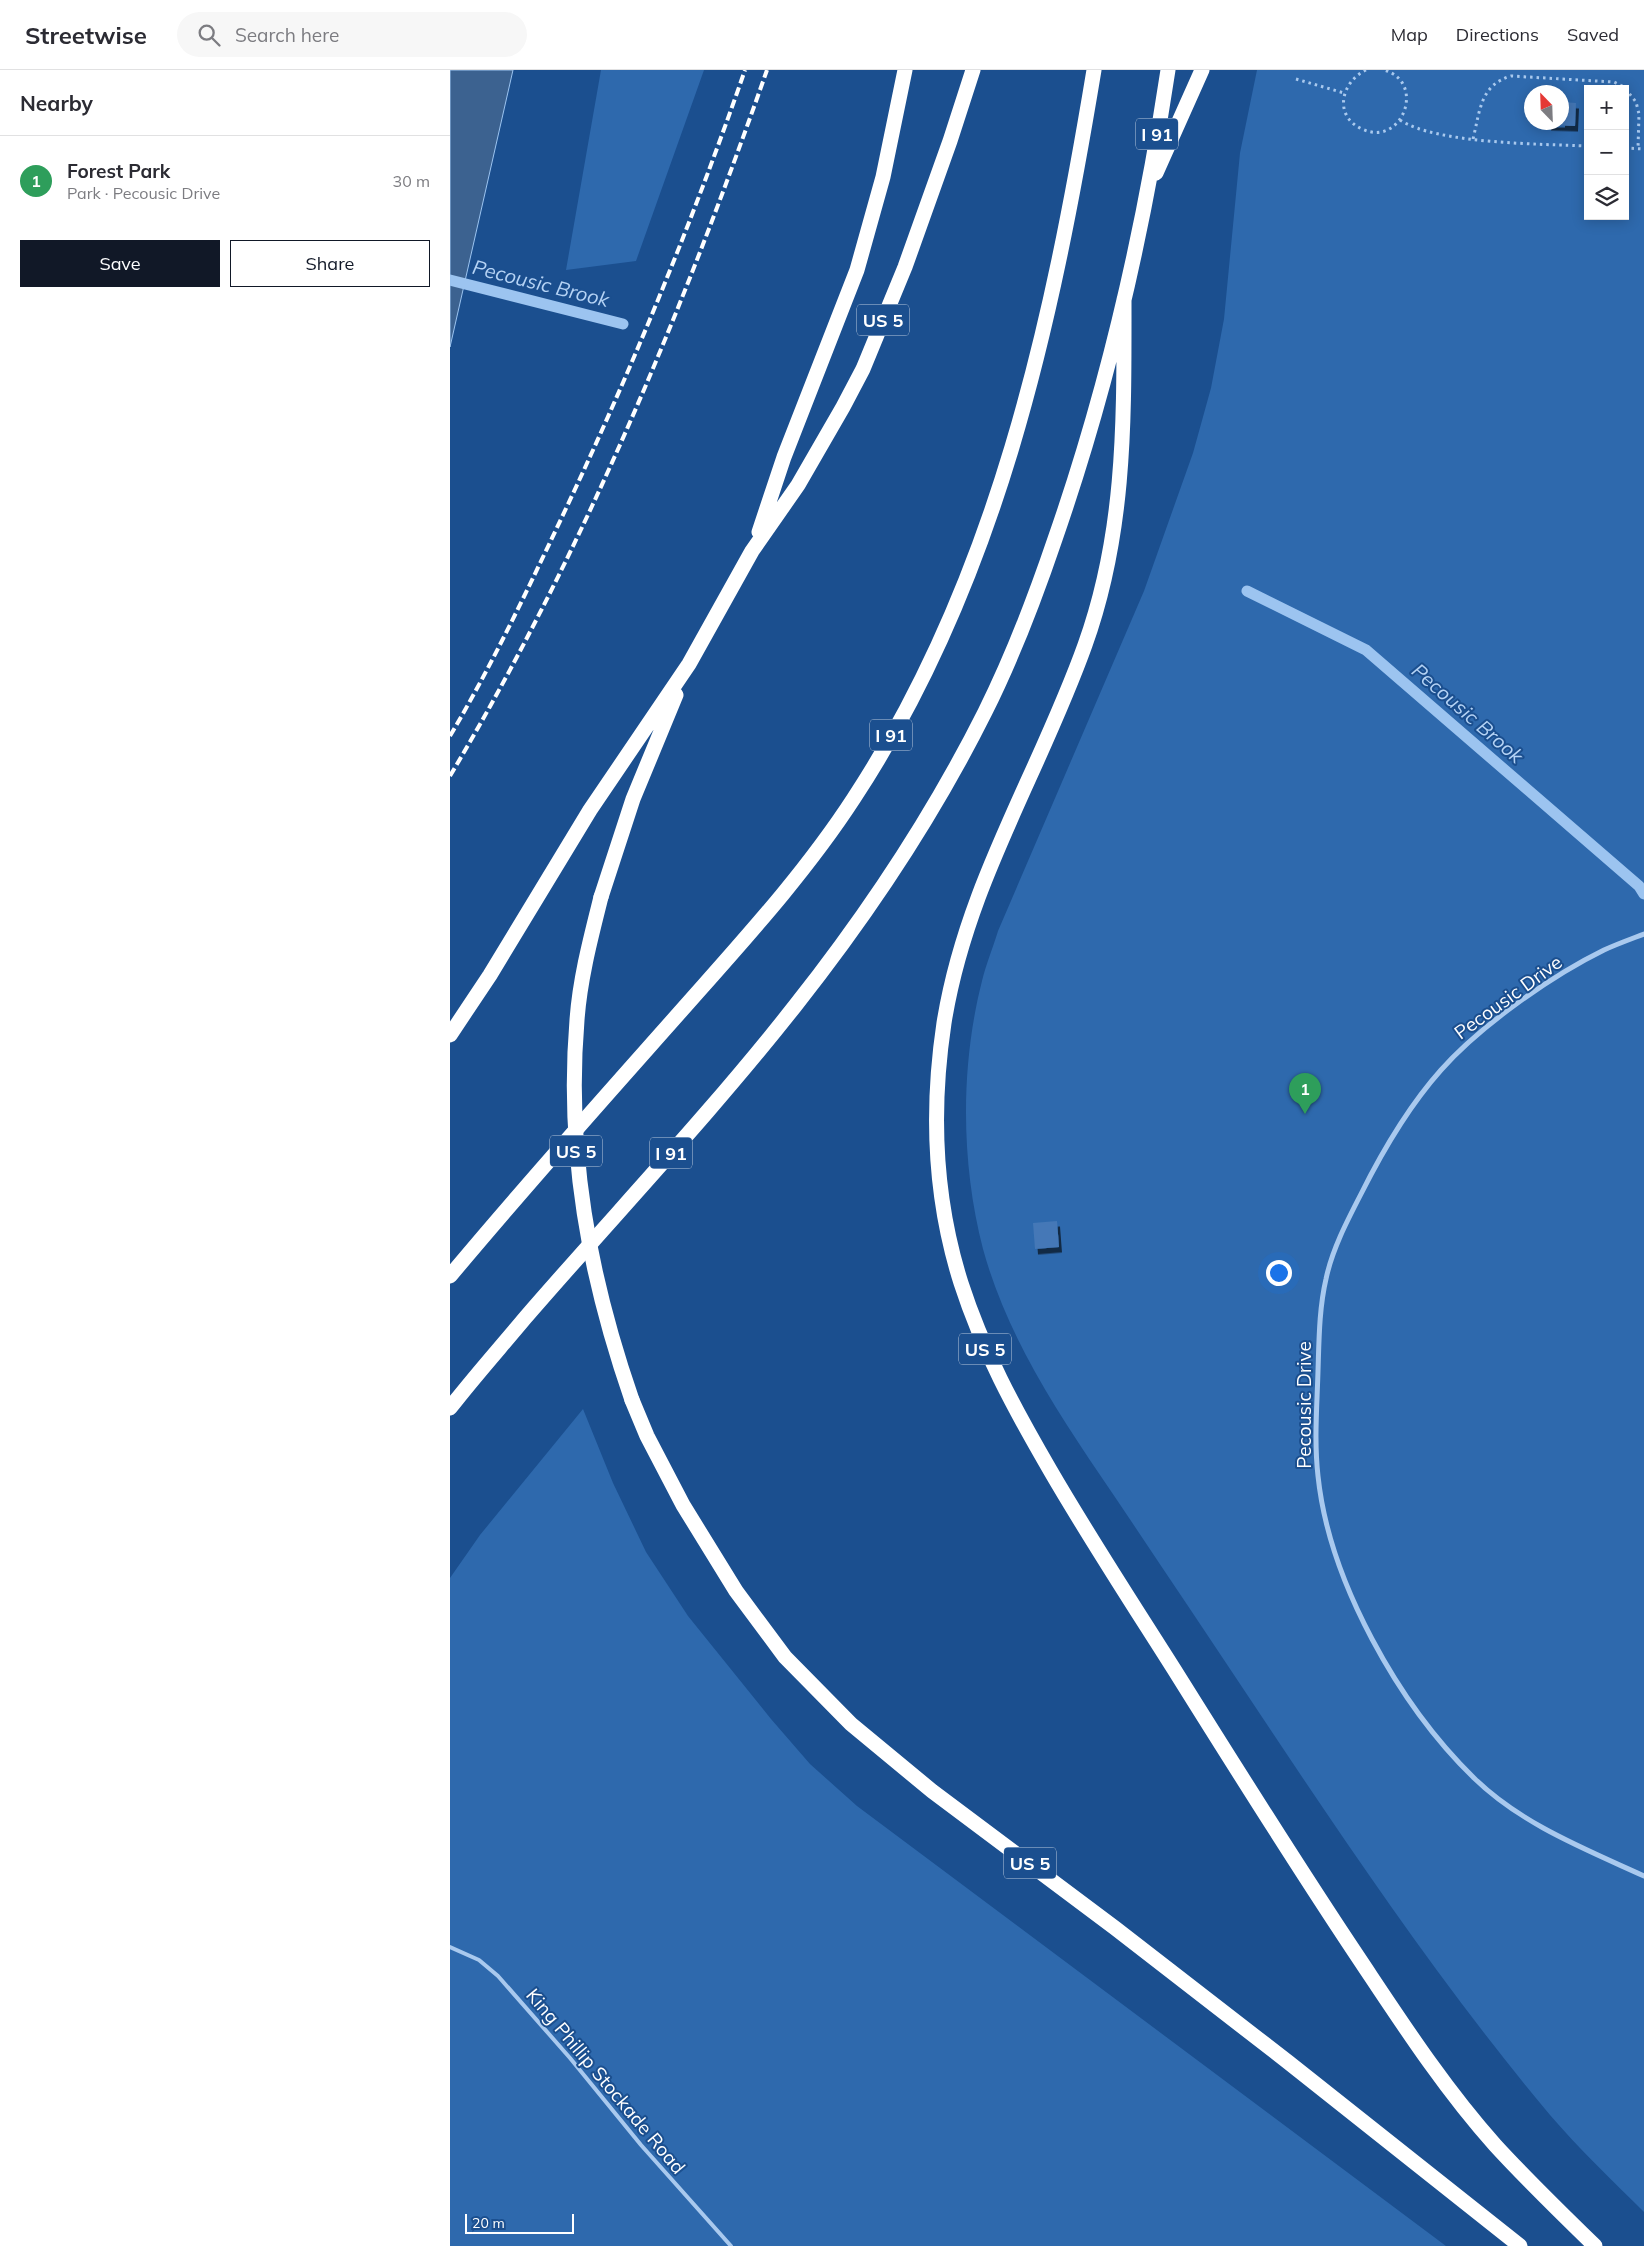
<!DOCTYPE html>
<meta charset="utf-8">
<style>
body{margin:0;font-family:Mulish,sans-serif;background:#f7f7f7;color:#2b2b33}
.controls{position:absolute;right:15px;top:15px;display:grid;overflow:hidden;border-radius:0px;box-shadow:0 2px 12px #0003}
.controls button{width:45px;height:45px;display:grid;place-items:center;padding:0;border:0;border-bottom:1px solid #e1e1e2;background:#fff;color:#2b2b33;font:25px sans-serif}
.compass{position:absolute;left:1074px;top:15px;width:45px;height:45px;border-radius:50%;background:#fff;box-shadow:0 2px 12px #0003;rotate:337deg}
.scale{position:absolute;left:15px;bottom:12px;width:109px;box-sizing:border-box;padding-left:5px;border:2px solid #fff;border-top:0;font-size:14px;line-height:18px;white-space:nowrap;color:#fff;-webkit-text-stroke:4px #1b4f8f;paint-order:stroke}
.you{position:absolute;left:828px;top:1202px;width:18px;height:18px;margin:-12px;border:4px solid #fff;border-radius:50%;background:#1a73e8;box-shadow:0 0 0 8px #1a73e833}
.badge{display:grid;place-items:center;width:32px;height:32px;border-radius:50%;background:#111827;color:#fff;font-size:16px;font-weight:700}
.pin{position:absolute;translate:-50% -41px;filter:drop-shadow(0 1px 2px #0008)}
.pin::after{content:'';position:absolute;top:26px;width:18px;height:15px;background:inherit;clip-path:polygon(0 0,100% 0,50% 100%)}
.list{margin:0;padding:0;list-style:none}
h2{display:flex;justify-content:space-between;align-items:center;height:65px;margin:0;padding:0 20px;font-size:21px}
h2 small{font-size:16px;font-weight:400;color:#7c7c81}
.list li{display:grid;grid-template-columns:32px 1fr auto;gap:15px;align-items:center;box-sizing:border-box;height:90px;padding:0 20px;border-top:1px solid #e1e1e2}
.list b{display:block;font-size:19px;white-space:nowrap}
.list p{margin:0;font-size:16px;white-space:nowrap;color:#7c7c81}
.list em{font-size:16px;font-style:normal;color:#7c7c81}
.actions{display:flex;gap:10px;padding:15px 20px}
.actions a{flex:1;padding:11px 0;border:1px solid #111827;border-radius:0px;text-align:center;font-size:18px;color:#111827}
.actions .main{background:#111827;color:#fff}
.icon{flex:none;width:28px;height:28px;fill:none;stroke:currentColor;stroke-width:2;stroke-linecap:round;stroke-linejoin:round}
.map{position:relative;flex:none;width:1194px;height:2176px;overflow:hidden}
header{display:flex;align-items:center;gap:30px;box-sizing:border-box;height:70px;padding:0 25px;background:#fff;border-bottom:1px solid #e1e1e2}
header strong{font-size:24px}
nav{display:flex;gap:28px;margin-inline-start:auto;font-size:18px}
.search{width:350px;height:45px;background:#f7f7f7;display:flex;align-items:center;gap:12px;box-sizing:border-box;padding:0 18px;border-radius:28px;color:#7c7c81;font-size:19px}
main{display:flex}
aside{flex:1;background:#fff}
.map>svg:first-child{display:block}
</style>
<header>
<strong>Streetwise</strong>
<div class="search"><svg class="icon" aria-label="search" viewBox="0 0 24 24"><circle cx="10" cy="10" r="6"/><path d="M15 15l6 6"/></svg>Search here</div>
<nav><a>Map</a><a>Directions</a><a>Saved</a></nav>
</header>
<main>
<aside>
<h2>Nearby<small></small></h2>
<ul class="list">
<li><span class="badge" style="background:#2e9e5b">1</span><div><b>Forest Park</b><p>Park · Pecousic Drive</p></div><em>30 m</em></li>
</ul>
<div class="actions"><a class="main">Save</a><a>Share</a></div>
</aside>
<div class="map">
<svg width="1194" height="2176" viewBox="0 0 1194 2176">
<defs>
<filter id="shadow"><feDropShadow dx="3" dy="5.5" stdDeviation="0" flood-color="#0009"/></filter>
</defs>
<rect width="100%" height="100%" fill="#1b4f8f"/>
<path fill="#2e69ad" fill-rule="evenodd" d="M151,0H254L186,191L116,200Z
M807,0H1194V2142C1162,2110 1129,2079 1100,2045C966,1885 854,1709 738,1536C709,1493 680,1449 650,1405C603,1335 556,1263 533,1179C511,1094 510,997 532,911C536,894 543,878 548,861L694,521L743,383L761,318L774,249L790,83ZM1138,19H1175V146H1138ZM1082,22H1112V52H1082Z
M133,1339L163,1413L196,1482L238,1546L321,1649L360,1694L407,1736L996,2176H0V1508L30,1465Z"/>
<path fill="#3c6290" stroke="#9cc4f0" d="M0,0H63L0,277Z"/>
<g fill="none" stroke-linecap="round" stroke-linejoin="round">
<path stroke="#9cc4f0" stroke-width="11" d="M0,210L173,254
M797,521L916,580L1189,816L1194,824"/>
</g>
<path fill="#4478b7" filter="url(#shadow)" d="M1112,32L1126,33L1125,56L1098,55V52H1112Z
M607,1151L609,1177L585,1179L583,1153Z"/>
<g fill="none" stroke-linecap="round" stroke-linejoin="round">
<path stroke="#a9c9ee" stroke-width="3" stroke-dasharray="2.5 4" stroke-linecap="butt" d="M916,0C891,12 883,46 912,59C952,78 977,12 934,0
M846,9L894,23
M950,50C986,74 1092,74 1138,76
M1023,69C1030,41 1030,15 1061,6L1164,12L1174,17L1186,32L1189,44L1188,79
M1175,78L1194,79"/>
<path stroke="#a9c9ee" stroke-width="4" d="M0,1877L29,1890L48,1906L120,1988L191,2075L281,2176"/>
<path stroke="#a9c9ee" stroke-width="5" d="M1194,864C1181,869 1167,874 1154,880C1101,906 1030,956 991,1000C958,1037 933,1080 911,1124C897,1151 882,1180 876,1209C869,1239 869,1271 868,1301C867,1336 864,1371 868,1406C879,1511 949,1635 1024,1708C1071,1754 1135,1779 1194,1806"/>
<path stroke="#fff" stroke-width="15" d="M706,103L752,0
M674,229C674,348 676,461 635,575C589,704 516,815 494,953C481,1040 484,1128 511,1213C533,1281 564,1338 600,1400C640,1469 684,1536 727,1604C787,1700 847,1796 910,1890C952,1953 994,2018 1045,2075C1077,2110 1111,2143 1145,2176
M309,462L334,387L407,200L433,107L455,0
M151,827L183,729L226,625
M0,965L40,905L140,740L239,594L302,481L348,415L393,337L413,299L455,197L500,71L523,0
M0,1206C75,1116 153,1029 231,941C291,873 354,805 404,728C547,510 602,254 644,0
M182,1330L197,1366L233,1435L286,1521L335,1587L401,1654L482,1721L665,1858L838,1992L1070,2176
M0,1338C24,1307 50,1278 75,1248C165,1144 260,1044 345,936C417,845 483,746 535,642C563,586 585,528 605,469C658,317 694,159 718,0"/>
<path stroke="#fff" stroke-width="4" stroke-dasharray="9 4" stroke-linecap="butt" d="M0,666C42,595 77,521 112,447C181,301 242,153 295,0
M0,706C132,484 232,243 317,0"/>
<path stroke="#fff" stroke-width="15" d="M151,827C141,867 130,908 127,950C116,1082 139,1206 182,1330"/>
</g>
<g text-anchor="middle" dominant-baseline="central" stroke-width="4" stroke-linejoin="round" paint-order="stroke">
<g fill="#1b4f8f" stroke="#bbcadd" stroke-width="1">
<rect x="686" y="48.5" width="42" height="31" rx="4"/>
<rect x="407" y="234.5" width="52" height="31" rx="4"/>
<rect x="420" y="649.5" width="42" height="31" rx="4"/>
<rect x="100" y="1065.5" width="52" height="31" rx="4"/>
<rect x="200" y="1067.5" width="42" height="31" rx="4"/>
<rect x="509" y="1263.5" width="52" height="31" rx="4"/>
<rect x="554" y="1777.5" width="52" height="31" rx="4"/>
</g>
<g font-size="18" font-weight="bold" fill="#fff">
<text x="707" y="64">I 91</text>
<text x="433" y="250">US 5</text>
<text x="441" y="665">I 91</text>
<text x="126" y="1081">US 5</text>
<text x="221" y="1083">I 91</text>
<text x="535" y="1279">US 5</text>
<text x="580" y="1793">US 5</text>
</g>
<g font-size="19" fill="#fff" stroke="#1b4f8f">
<text transform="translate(1058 927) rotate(-36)">Pecousic Drive</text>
<text transform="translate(854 1335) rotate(-90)">Pecousic Drive</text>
<text transform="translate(156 2011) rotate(50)">King Phillip Stockade Road</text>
</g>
<g font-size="20" font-style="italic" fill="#b5d3f5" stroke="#1b4f8f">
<text transform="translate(91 213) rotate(14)">Pecousic Brook</text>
<text transform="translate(1018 643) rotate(41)">Pecousic Brook</text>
</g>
</g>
</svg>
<div class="controls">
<button>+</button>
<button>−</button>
<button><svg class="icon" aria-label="layers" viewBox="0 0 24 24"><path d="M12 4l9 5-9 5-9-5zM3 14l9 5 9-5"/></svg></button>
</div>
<svg class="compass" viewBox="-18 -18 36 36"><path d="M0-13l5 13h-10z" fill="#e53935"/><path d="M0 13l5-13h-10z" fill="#7c7c81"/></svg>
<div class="scale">20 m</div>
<div class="you"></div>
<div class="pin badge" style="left:855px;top:1044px;background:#2e9e5b">1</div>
</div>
</main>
